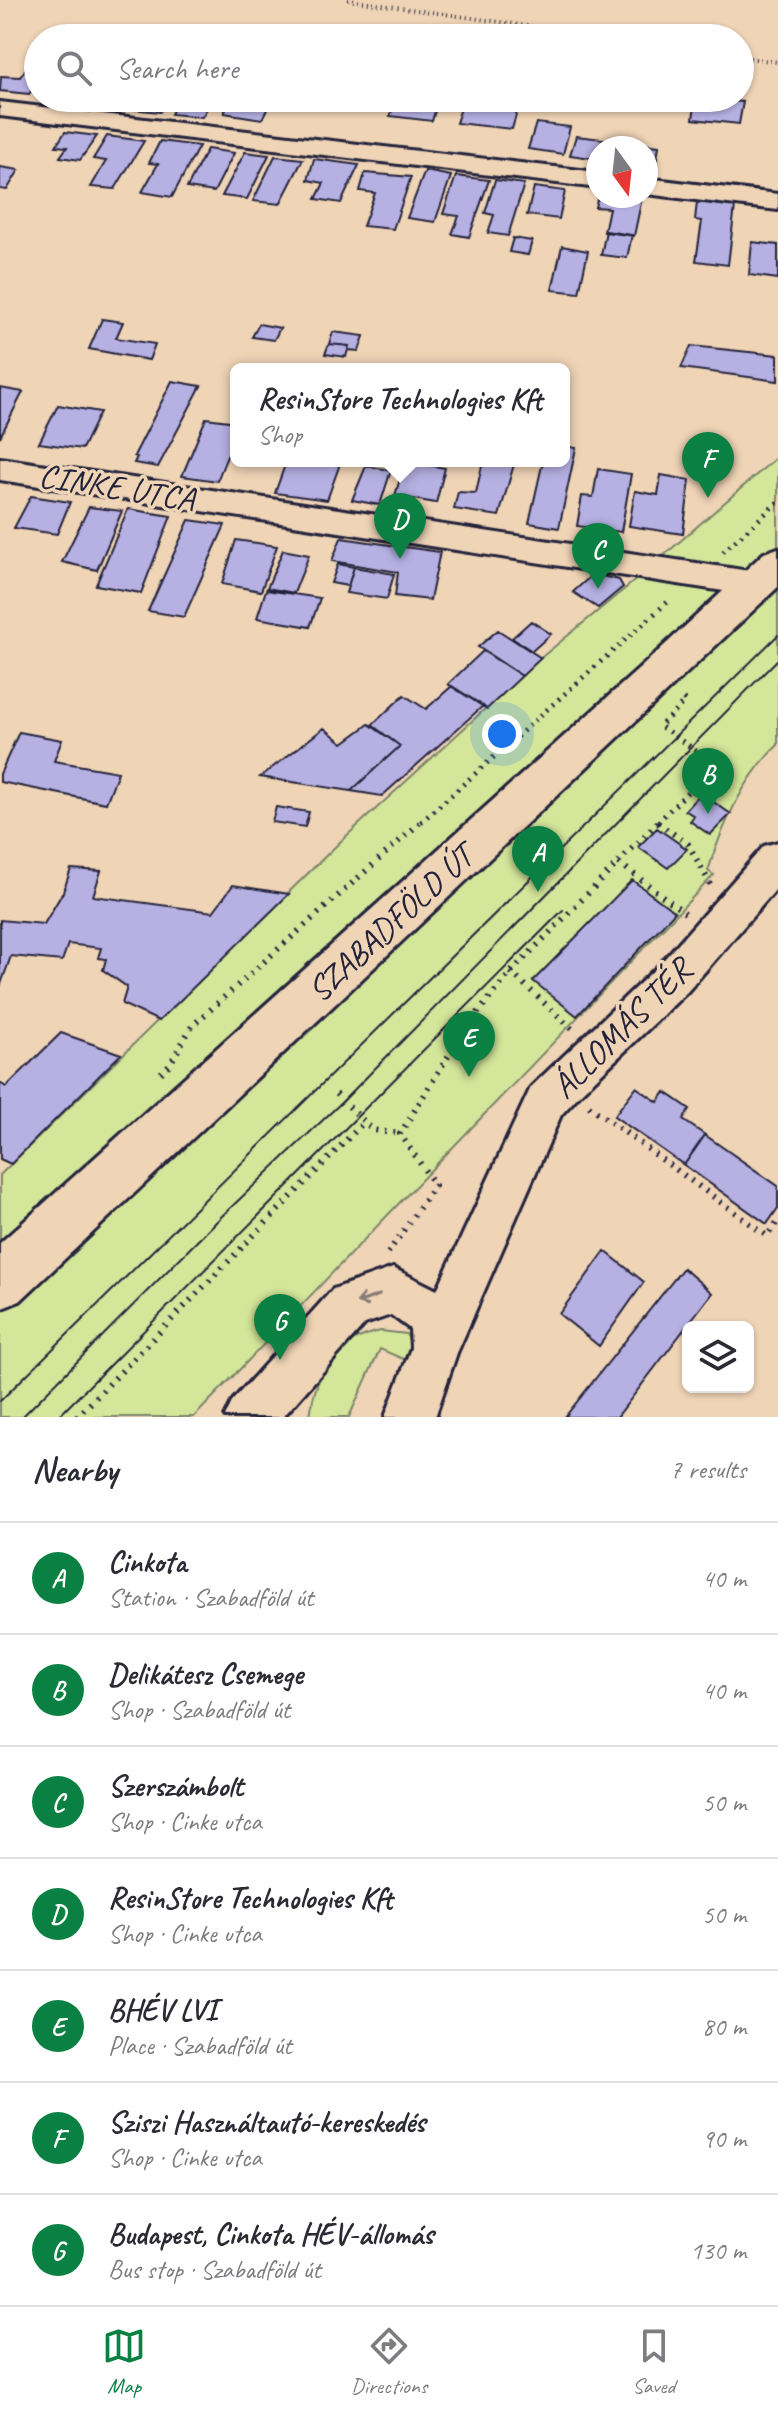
<!DOCTYPE html>
<meta charset="utf-8">
<style>
body{margin:0;font-family:Caveat,sans-serif;background:#f2f2f3;color:#2b2b33}
.controls{position:absolute;right:24px;bottom:24px;display:grid;overflow:hidden;border-radius:12px;box-shadow:0 2px 6px #0004}
.controls button{width:72px;height:72px;display:grid;place-items:center;padding:0;border:0;border-bottom:2px solid #e1e1e2;background:#fff;color:#2b2b33;font:40px sans-serif}
.compass{position:absolute;left:586px;top:136px;width:72px;height:72px;border-radius:50%;background:#fff;box-shadow:0 2px 6px #0004;rotate:165deg}
.you{position:absolute;left:502px;top:734px;width:28px;height:28px;margin:-20px;border:6px solid #fff;border-radius:50%;background:#1a73e8;box-shadow:0 0 0 12px #1a73e833}
.badge{display:grid;place-items:center;width:52px;height:52px;border-radius:50%;background:#0b8043;color:#fff;font-size:26px;font-weight:700}
.pin{position:absolute;translate:-50% -66px;filter:drop-shadow(0 2px 4px #0008)}
.pin::after{content:'';position:absolute;top:42px;width:28px;height:24px;background:inherit;clip-path:polygon(0 0,100% 0,50% 100%)}
.popup{position:absolute;left:230px;top:363px;width:340px;height:104px;box-sizing:border-box;display:grid;place-content:center;border-radius:12px;background:#fff;filter:drop-shadow(0 2px 6px #0005);font-size:26px;white-space:nowrap;color:#7c7c81}
.popup b{font-size:30px;color:#2b2b33}
.popup::after{content:'';position:absolute;left:50%;top:100%;margin-left:-16px;border:16px solid transparent;border-top-color:#fff}
.list{margin:0;padding:0;list-style:none}
h2{display:flex;justify-content:space-between;align-items:center;height:104px;margin:0;padding:0 32px;font-size:34px}
h2 small{font-size:26px;font-weight:400;color:#7c7c81}
.list li{display:grid;grid-template-columns:52px 1fr auto;gap:24px;align-items:center;box-sizing:border-box;height:112px;padding:0 32px;border-top:2px solid #e1e1e2}
.list b{display:block;font-size:30px;white-space:nowrap}
.list p{margin:0;font-size:26px;white-space:nowrap;color:#7c7c81}
.list em{font-size:26px;font-style:normal;color:#7c7c81}
.icon{flex:none;width:44px;height:44px;fill:none;stroke:currentColor;stroke-width:2;stroke-linecap:round;stroke-linejoin:round}
.map{position:relative;flex:none;width:778px;height:1417px;overflow:hidden}
.search{position:absolute;background:#fff;box-shadow:0 2px 6px #0004;left:24px;right:24px;top:24px;height:88px;display:flex;align-items:center;gap:20px;box-sizing:border-box;padding:0 28px;border-radius:44px;color:#7c7c81;font-size:30px}
.sheet{height:888px;background:#fff}
nav{display:flex;justify-content:space-around;align-items:center;box-sizing:border-box;height:112px;border-top:2px solid #e1e1e2;background:#fff;font-size:22px;color:#7c7c81}
nav a{display:grid;justify-items:center;gap:4px}
nav .on{color:#0b8043}
.map>svg:first-child{display:block}
</style>
<div class="map">
<svg width="778" height="1417" viewBox="0 0 778 1417">
<rect width="100%" height="100%" fill="#efd4b6"/>
<filter id="ink" filterUnits="userSpaceOnUse"><feTurbulence type="fractalNoise" baseFrequency=".0125" numOctaves="2"/><feDisplacementMap in="SourceGraphic" scale="16" xChannelSelector="R" yChannelSelector="G"/><feConvolveMatrix kernelMatrix="1 2 1 2 8 2 1 2 1" color-interpolation-filters="sRGB"/></filter>
<g filter="url(#ink)">
<path fill="#d4e69a" stroke="#7b846a" stroke-width="2" d="M778,456V745C743,778 722,826 708,871L714,875L194,1417H0V1175L342,840L543,656L638,578Z
M381,1331L406,1334L411,1343L408,1356L403,1359L380,1349L349,1417H310C315,1372 335,1340 381,1331Z"/>
<path fill="#b7b1e3" stroke="#22223b" stroke-width="2" d="M35,56H38V81L29,94L0,91L1,76L20,77Z
M136,98H168L160,112L130,109Z
M179,98H213L202,117L171,114Z
M232,98H273L262,119L224,113Z
M291,98H327L324,107L288,104Z
M397,98L438,101L432,121L390,116Z
M696,98L743,102L739,124L693,119Z
M463,102L518,108L512,129L456,123Z
M536,123L570,127L563,154L528,149Z
M65,132L97,136L80,160L60,157L67,147L56,146Z
M107,136L144,141L115,189L91,187L106,161L93,159Z
M576,136L612,140L610,148H598V159L570,155Z
M160,141L199,146L172,197L142,192L158,164L149,163Z
M623,142L659,146L656,165L646,164V148H621Z
M207,149L234,153L214,192L187,188Z
M245,152L269,155L247,199L222,196Z
M275,156L303,159L280,204L253,201Z
M314,159L359,165L341,203L316,199L324,183L308,180Z
M0,167L19,170L7,190L0,189Z
M425,171L451,176L435,222L407,218Z
M365,173L411,177L393,229L363,226L375,193L360,191Z
M456,176L489,180L469,237L452,234L459,216L443,214Z
M495,180L524,184L508,236L488,233L494,215L485,213Z
M534,187L565,191L559,219L527,215Z
M598,196L642,198L634,236L604,232L609,208L595,207Z
M697,202L735,206L728,265L696,261L702,221L695,220Z
M606,231L632,235L627,258L601,255Z
M513,238L532,241L528,255L509,252Z
M752,242L778,245V279L749,275Z
M562,246L588,251L579,293L552,290Z
M102,319L123,322L116,338L155,344L149,360L89,349Z
M259,324L280,328L274,340L252,337Z
M333,332L364,336L359,351L348,350L349,346L329,344Z
M329,344L349,346L346,357L325,354Z
M691,346L778,355V381L681,368Z
M172,381L201,386L158,467L134,463L137,457L134,456Z
M0,388L23,392L0,437Z
M58,405L100,412L82,449L39,443Z
M206,418L236,422V434L217,481L182,476Z
M564,446L576,448L559,528L529,523L543,461H564Z
M304,461H341L327,500L275,493L286,462L303,464Z
M405,461L445,468L436,503L395,496Z
M483,461H515L499,516L454,509L458,492L476,493Z
M366,466L391,470L380,505L352,500Z
M598,469L631,474L621,532L577,526L582,496L593,497Z
M661,475L690,480L683,534L629,526L635,491L658,495Z
M31,496L70,502L57,534L14,528Z
M89,507L122,511L97,570L62,562Z
M128,509L171,516L141,593L96,585Z
M189,520L225,525L184,617L148,611Z
M341,538L440,552L430,600L395,596L398,572L332,561Z
M236,540L277,546L261,591L222,584Z
M283,550L309,555L294,593L267,588Z
M338,564L354,567L348,586L331,583Z
M354,567L394,574L387,599L346,593Z
M593,574L619,580L623,587L598,608L573,592Z
M266,590L320,598L310,627L257,618Z
M531,621L551,634L532,651L512,638Z
M498,630L541,658L522,676L478,647Z
M483,651L522,676L487,709L448,684Z
M452,686L483,706L382,796L351,791L400,746L372,725L404,695L426,709Z
M369,724L400,746L351,791L260,777L324,728L343,743Z
M19,732L62,740L54,761L118,772L106,803L0,782V774Z
M698,796L706,802L709,799L731,814L710,835L690,821L694,816L685,810Z
M276,807L309,812L305,827L272,822Z
M657,828L687,849L668,868L638,847Z
M71,869L101,871L93,896L213,912L233,885L289,894L159,1021L122,1004L127,987L103,970L106,959L98,958L101,948L68,944L62,961L11,956L0,987V920L44,924L63,892Z
M632,880L675,912L577,1016L533,981Z
M61,1033L121,1054L11,1164L0,1159V1083L6,1087Z
M636,1087L658,1102L665,1092L690,1109L683,1120L705,1135L684,1165L614,1116Z
M705,1135L778,1186V1208L767,1224L684,1165Z
M605,1251L644,1282L599,1346L559,1314Z
M683,1268L712,1293L617,1417H565Z"/>
<g fill="none" stroke-linecap="round" stroke-linejoin="round">
<g stroke="#22223b" stroke-width="6">
<path id="minor" d="M0,102L598,172V188L0,116Z
M646,178L778,194V210L646,194Z
M0,458L756,572L768,575L773,584L768,593L756,596L0,480Z
M778,842V887L687,992L582,1092L561,1115L457,1353L435,1417H385L411,1348L410,1329L391,1315L365,1324L283,1417H225L233,1400L333,1289L393,1268L437,1290L531,1087L658,966L764,846Z"/>
</g>
<g stroke="#22223b" stroke-width="6">
<path id="major" d="M778,548V587L20,1301L0,1309V1243L640,668L764,553Z"/>
</g>
<path stroke="#22223b" stroke-width="4" stroke-dasharray="1 4" stroke-linecap="butt" d="M348,0L610,38
M740,57L778,62"/>
<path stroke="#22223b" stroke-width="5" stroke-dasharray="2 6" stroke-linecap="butt" d="M723,552L778,502
M421,822L671,599
M658,822L715,764L660,726L685,701L680,697"/>
<path stroke="#22223b" stroke-width="6" stroke-dasharray="2 7" stroke-linecap="butt" d="M658,823L688,844L711,885
M619,863L685,913
M511,972L572,1029
M161,1073L170,1064L192,1026L423,820
M336,1094L373,1130L400,1134
M589,1106L767,1236L778,1221
M388,1253L435,1185L400,1134L465,1029L511,972L660,820
M77,1417L365,1121"/>
<use href="#minor" fill="#efd4b6" fill-rule="evenodd"/>
<use href="#major" fill="#efd4b6" fill-rule="evenodd"/>
<path stroke="#22223b" stroke-width="2" d="M0,1401L778,635
M22,1417L224,1214L343,1101L778,659
M58,1417L563,910"/>
</g>
<defs><path id="oneway-shaft" d="M-6 0H5M1.5-3L5.5 0L1.5 3" fill="none" stroke-width="1.6" stroke-linecap="round" stroke-linejoin="round" transform="scale(2)"/></defs>
<use stroke="#887b78" href="#oneway-shaft" transform="translate(368 1299) rotate(160)"/>
</g>
<g text-anchor="middle" dominant-baseline="central" stroke-width="7" stroke-linejoin="round" paint-order="stroke">
<g font-size="34" fill="#22223b" stroke="#efd4b6">
<text transform="translate(117 487) rotate(9)">CINKE UTCA</text>
<text transform="translate(390 923) rotate(-43)">SZABADFÖLD ÚT</text>
<text transform="translate(621 1028) rotate(-45)">ÁLLOMÁS TÉR</text>
</g>
</g>
</svg>
<div class="controls">
<button><svg class="icon" aria-label="layers" viewBox="0 0 24 24"><path d="M12 4l9 5-9 5-9-5zM3 14l9 5 9-5"/></svg></button>
</div>
<svg class="compass" viewBox="-18 -18 36 36"><path d="M0-13l5 13h-10z" fill="#e53935"/><path d="M0 13l5-13h-10z" fill="#7c7c81"/></svg>
<div class="you"></div>
<div class="pin badge" style="left:538px;top:892px">A</div>
<div class="pin badge" style="left:708px;top:814px">B</div>
<div class="pin badge" style="left:598px;top:589px">C</div>
<div class="pin badge" style="left:400px;top:559px">D</div>
<div class="popup"><b>ResinStore Technologies Kft</b>Shop</div>
<div class="pin badge" style="left:469px;top:1077px">E</div>
<div class="pin badge" style="left:708px;top:498px">F</div>
<div class="pin badge" style="left:280px;top:1360px">G</div>
<div class="search"><svg class="icon" aria-label="search" viewBox="0 0 24 24"><circle cx="10" cy="10" r="6"/><path d="M15 15l6 6"/></svg>Search here</div>
</div>
<section class="sheet">
<h2>Nearby<small>7 results</small></h2>
<ul class="list">
<li><span class="badge">A</span><div><b>Cinkota</b><p>Station · Szabadföld út</p></div><em>40 m</em></li>
<li><span class="badge">B</span><div><b>Delikátesz Csemege</b><p>Shop · Szabadföld út</p></div><em>40 m</em></li>
<li><span class="badge">C</span><div><b>Szerszámbolt</b><p>Shop · Cinke utca</p></div><em>50 m</em></li>
<li><span class="badge">D</span><div><b>ResinStore Technologies Kft</b><p>Shop · Cinke utca</p></div><em>50 m</em></li>
<li><span class="badge">E</span><div><b>BHÉV LVI</b><p>Place · Szabadföld út</p></div><em>80 m</em></li>
<li><span class="badge">F</span><div><b>Sziszi Használtautó-kereskedés</b><p>Shop · Cinke utca</p></div><em>90 m</em></li>
<li><span class="badge">G</span><div><b>Budapest, Cinkota HÉV-állomás</b><p>Bus stop · Szabadföld út</p></div><em>130 m</em></li>
</ul>
</section>
<nav>
<a class="on"><svg class="icon" aria-label="map" viewBox="0 0 24 24"><path d="M3 6l6-2 6 2 6-2v14l-6 2-6-2-6 2zM9 4v14M15 6v14"/></svg>Map</a>
<a><svg class="icon" aria-label="directions" viewBox="0 0 24 24"><path d="M12 3l9 9-9 9-9-9zM9 14v-3h6M13 9l2 2-2 2"/></svg>Directions</a>
<a><svg class="icon" aria-label="saved" viewBox="0 0 24 24"><path d="M7 4h10v16l-5-4-5 4z"/></svg>Saved</a>
</nav>
